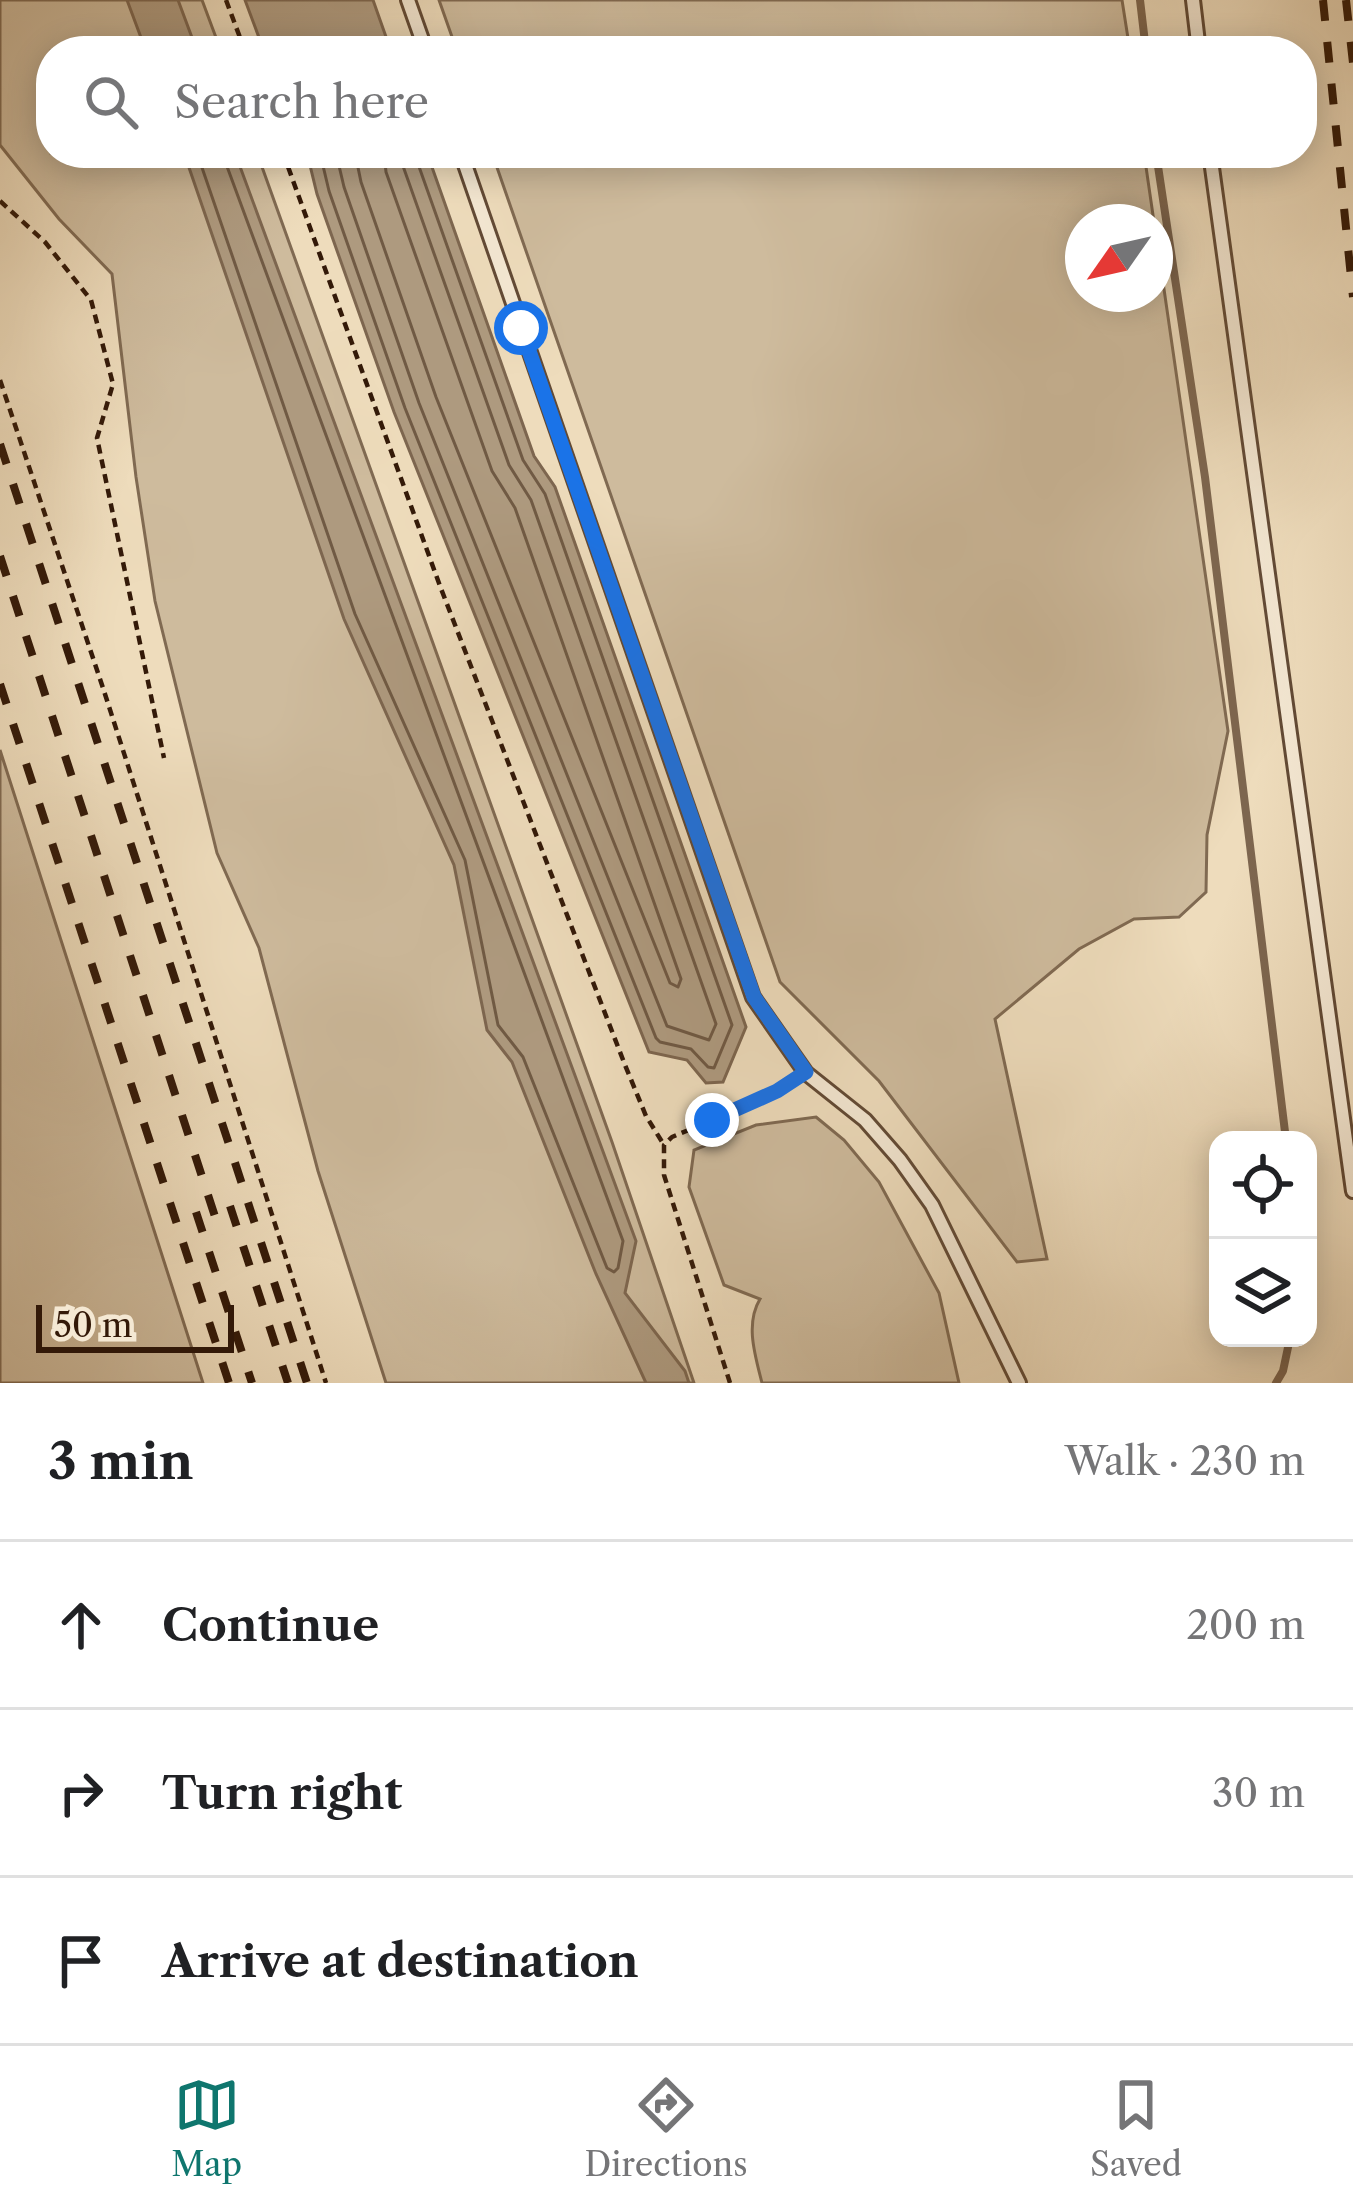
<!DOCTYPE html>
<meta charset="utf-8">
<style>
body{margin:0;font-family:"Libre Caslon Text",serif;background:#f6f6f6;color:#202124}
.controls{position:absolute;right:36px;bottom:36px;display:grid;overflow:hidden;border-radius:24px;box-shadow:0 6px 30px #0003}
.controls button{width:108px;height:108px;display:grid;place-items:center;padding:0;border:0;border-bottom:3px solid #e0e0e0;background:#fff;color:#202124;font:60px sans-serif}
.compass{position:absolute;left:1065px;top:204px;width:108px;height:108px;border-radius:50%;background:#fff;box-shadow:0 6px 30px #0003;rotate:236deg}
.scale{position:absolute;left:36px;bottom:30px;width:198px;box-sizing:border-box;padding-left:12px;border:6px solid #331908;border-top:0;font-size:33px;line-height:42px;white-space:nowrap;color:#331908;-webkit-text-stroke:9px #f4e8d3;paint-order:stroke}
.stop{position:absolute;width:36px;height:36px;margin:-27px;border:9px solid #1a73e8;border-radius:50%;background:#fff}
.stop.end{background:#1a73e8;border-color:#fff;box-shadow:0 3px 12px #0008}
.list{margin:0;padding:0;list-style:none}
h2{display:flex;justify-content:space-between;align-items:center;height:156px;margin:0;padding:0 48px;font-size:51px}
h2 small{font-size:39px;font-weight:400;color:#757577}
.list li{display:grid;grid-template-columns:78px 1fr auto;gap:36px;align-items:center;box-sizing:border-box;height:168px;padding:0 48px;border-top:3px solid #e0e0e0}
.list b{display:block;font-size:45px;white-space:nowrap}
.list em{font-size:39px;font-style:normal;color:#757577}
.icon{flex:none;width:66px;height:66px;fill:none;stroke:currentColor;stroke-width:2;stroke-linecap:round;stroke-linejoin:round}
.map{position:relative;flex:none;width:1353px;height:1383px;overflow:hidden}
.search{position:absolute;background:#fff;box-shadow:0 6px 30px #0003;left:36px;right:36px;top:36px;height:132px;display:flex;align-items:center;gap:30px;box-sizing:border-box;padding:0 42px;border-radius:48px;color:#757577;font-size:45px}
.sheet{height:660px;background:#fff}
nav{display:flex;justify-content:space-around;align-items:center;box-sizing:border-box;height:168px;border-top:3px solid #e0e0e0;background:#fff;font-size:33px;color:#757577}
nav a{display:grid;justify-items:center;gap:6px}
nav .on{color:#0f766e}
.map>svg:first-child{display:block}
</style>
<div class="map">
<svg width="1353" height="1383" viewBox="0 0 1353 1383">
<rect width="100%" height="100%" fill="#eedcbc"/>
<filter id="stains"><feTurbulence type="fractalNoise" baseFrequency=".00167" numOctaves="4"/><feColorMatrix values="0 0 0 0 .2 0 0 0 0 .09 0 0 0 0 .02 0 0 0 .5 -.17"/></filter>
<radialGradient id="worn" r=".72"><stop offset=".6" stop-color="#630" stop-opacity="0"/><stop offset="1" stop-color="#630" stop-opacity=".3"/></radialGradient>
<path fill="#cebb9d" stroke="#806a52" stroke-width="3" d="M0,0H202L221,51H51V153H257L612,1142L694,1383H386L318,1171L259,948L217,853L155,601L136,477L112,274L59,219L0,145Z
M439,0H1122L1130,51H457Z
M492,153H1144L1154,222H1083V294H1155V227L1228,731L1207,835L1206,892L1179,917L1134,919L1079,949L995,1019L1047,1259L1017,1262L879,1081L780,982Z
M0,750L203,1383H0Z
M816,1117L844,1140L879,1182L939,1293L959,1383H762C755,1355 745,1324 760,1299L724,1285L689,1187L694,1150L756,1125Z"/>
<path fill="#ae9a7f" stroke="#7d664f" stroke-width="3" d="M127,0H178L197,51H146Z
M245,0H373L391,51H264Z
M184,153H235L636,1241L625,1293L685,1371L689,1383H646L596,1274L512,1062L487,1030L454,865L344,619Z
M307,153H427L534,456L555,487L746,1027L723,1082L706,1083L687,1060L649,1052L394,412L317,194Z"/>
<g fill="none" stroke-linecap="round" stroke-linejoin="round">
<path stroke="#705a44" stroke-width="3" d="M197,153L355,614L465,860L498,1025L523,1057L607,1268L614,1272L618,1268L623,1241L225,161L224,153
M320,153L329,191L405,408L656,1038L660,1042L691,1049L708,1067L714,1068L732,1025L545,494L523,460L417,161V153
M336,153L344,187L419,403L667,1026L709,1040L716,1024L531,500L509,465L403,166L402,153
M355,153L361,182L436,397L670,983L678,987L681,979L515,508L492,471L386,172L384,153"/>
<path stroke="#7d664f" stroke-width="8" d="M1140,0L1146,51
M1156,153L1205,477L1286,1140
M1276,1383L1283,1371L1290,1338"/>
<g stroke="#624a35" stroke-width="18">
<path id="service" d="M408,0L426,51
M1193,0L1199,51
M461,153L753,997L806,1073L865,1120L900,1160L932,1205L1019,1383
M1210,153L1353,1191"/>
</g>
<path stroke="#331908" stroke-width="4.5" stroke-dasharray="9 6" stroke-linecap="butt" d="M226,0L245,51
M283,153L440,586L625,1065L646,1116L664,1145
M0,201L45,242L91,300L113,384L97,438L164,758
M0,380L104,691L326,1383
M730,1383L664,1175V1145L672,1137L753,1103L791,1082"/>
<use href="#service" stroke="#f4e8d3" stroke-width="12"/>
<path stroke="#331908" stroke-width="8" stroke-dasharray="21 21" stroke-linecap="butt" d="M1323,0L1353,297
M1346,0L1353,63
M0,444L307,1383
M0,556L221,1235
M0,684L229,1383
M230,1206L288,1383
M196,1212L252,1383"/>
</g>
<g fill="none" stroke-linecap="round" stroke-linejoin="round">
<path stroke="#1a73e8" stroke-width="15" d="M521,328L754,997L806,1072L777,1091L712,1120"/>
</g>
<rect width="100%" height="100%" filter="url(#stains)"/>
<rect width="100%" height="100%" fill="url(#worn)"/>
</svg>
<div class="controls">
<button><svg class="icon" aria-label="locate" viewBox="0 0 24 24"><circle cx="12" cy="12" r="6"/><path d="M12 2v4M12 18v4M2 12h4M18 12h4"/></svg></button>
<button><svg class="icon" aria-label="layers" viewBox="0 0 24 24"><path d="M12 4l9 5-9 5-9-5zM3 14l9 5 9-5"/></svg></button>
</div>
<svg class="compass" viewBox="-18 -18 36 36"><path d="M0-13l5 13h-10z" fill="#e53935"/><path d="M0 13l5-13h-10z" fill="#757577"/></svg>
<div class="scale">50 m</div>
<div class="stop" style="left:521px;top:328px"></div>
<div class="stop end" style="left:712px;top:1120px"></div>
<div class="search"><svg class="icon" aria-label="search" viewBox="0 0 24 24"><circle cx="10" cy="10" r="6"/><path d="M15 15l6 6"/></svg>Search here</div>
</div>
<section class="sheet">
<h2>3 min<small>Walk · 230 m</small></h2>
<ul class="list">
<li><svg class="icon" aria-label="ahead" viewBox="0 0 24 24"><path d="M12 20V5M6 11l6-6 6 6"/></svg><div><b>Continue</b></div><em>200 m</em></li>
<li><svg class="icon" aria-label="right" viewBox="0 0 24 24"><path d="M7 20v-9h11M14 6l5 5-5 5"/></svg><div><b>Turn right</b></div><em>30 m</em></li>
<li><svg class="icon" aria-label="arrive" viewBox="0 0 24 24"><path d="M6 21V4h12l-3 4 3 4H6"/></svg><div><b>Arrive at destination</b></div></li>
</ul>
</section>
<nav>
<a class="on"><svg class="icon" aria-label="map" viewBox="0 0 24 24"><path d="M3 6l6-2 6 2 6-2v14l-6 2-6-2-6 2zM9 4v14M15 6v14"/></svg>Map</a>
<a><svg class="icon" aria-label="directions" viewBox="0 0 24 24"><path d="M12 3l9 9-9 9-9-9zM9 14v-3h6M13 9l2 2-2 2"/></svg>Directions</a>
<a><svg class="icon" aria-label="saved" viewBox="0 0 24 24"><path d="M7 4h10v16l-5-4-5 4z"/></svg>Saved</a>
</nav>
